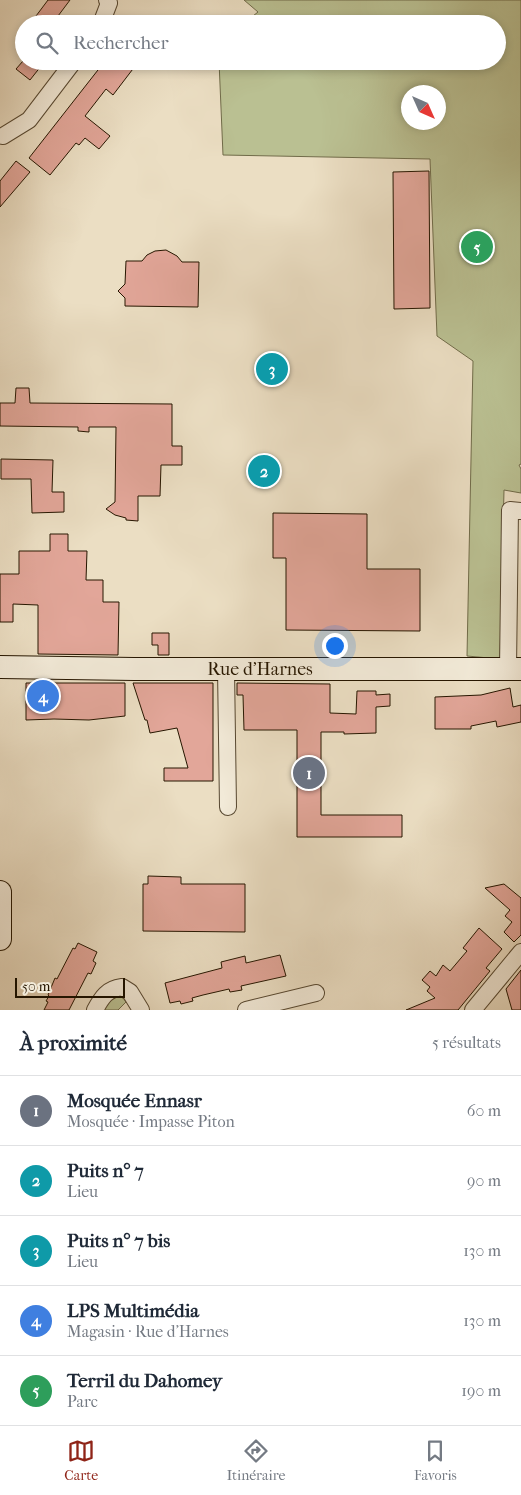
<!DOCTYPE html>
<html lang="fr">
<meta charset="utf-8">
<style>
body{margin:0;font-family:"IM FELL French Canon",serif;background:#f6f6f7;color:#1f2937}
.compass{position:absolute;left:401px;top:85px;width:45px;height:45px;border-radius:50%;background:#fff;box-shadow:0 2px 8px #0003;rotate:135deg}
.scale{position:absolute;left:15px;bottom:12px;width:110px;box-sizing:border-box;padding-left:5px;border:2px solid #261600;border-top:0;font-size:14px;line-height:18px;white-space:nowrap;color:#261600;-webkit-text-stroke:4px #f2ead8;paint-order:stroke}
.you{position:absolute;left:334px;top:645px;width:18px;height:18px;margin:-12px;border:4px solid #fff;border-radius:50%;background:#1a73e8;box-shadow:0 0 0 8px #1a73e833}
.badge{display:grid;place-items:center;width:32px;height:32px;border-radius:50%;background:#8f2418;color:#fff;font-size:16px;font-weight:700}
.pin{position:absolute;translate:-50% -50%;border:2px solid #fff;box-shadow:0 1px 5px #0006}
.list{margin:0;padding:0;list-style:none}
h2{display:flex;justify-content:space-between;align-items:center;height:65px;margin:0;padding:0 20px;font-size:21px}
h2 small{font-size:16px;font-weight:400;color:#747a83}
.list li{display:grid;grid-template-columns:32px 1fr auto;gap:15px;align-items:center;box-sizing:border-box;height:70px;padding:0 20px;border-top:1px solid #e0e1e3}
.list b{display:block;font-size:19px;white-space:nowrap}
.list p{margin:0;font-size:16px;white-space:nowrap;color:#747a83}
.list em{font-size:16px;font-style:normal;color:#747a83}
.icon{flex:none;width:28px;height:28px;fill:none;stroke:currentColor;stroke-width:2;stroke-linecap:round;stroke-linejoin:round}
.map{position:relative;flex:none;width:521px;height:1010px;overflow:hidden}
.search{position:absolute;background:#fff;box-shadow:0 2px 8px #0003;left:15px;right:15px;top:15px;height:55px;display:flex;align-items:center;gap:12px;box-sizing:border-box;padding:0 18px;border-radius:28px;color:#747a83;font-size:19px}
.sheet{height:415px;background:#fff}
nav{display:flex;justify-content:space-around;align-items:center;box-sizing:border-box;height:70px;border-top:1px solid #e0e1e3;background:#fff;font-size:14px;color:#747a83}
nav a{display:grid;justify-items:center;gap:2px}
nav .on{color:#8f2418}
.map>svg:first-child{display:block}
</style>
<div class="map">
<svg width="521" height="1010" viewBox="0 0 521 1010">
<rect width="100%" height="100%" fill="#ebdec3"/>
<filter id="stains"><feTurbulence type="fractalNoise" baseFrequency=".004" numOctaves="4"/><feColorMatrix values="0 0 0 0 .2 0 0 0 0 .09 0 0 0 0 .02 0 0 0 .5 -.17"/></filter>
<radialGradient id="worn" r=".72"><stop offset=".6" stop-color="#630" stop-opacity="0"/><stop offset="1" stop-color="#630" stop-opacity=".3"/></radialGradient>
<path fill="#bac092" stroke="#706b49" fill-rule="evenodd" d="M244,0H521V464L519,465L521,469V493L504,490L500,659L467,656L473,361L437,336L430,159L223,155L219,61H497V24H243L258,12ZM408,92H438V122H408Z
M117,996L123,998L126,1002L118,1010H103L112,998Z"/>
<path fill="#e2a699" stroke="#261600" d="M48,0H70L52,24H30Z
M23,61H45L30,80L16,69Z
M105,61H139L113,95L106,89L85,116L110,136L99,149L85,138L79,145L76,143L50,175L29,158Z
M16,161L30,172L0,207V181Z
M429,171L430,308L394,309L393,172Z
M166,250L177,256L182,262H199L198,307L125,306V298L118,291L125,284L126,261H142L147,255L155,251Z
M16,388H29L30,403L172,404V446H182V465H161L160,496H138V521L126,520V518L115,515L106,509L115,502L116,427H89V432L78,431V427L0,426V403H15Z
M1,459L53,460L52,492H64V512L32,513L31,479H1Z
M273,513L367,514V569H420V631L286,630V558H273Z
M50,534H68V551H87L86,580H103V602H119L118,655L38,654V605L13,604V622H0V574H19V551H50Z
M152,633H169V655H158V645H152Z
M26,683H125V716L89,720L54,719L26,720Z
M133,683H213V781H164V768H188L177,728L150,733L147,720H145Z
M237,683L330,684V713L356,714L357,691H376V695L390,694V706L376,707V733L344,734V732H321V815H402V837H297V730H244L243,695H237Z
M510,688L513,707L521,705V722L497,727L496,721L471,726V729H435V697L481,695Z
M148,876L181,877V884H245V932L143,931V884H148Z
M504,884L521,898V935L514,942L504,932L512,922L505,916L510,910L485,888Z
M479,928L502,949L486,968L490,971L458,1010H406L435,998L427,991L430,987L422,980L430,971L436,976L443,965L450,971L467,951L463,948Z
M78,943L97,952L93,961L96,963L91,974L88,973L69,1010H44L48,1002L46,1001L49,996L48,995L55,978L57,979L73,948L75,949Z
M280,955L286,976L241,986L242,990L230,992L229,989L203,995L192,998L193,1001L181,1004L180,1001L170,1003L165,983L222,968L221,962L245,956L246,963Z
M521,970V1010H512L506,989Z"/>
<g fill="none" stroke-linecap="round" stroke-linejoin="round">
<g stroke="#574831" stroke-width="18">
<path id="minor" d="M101,24L109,3L107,0
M3,136L29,120L74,61
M226,669L228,807
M508,669L510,510L521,511
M95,1010C102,997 107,989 122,987L130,992L141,1010
M246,1010L316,993
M473,1010L521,952"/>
</g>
<g stroke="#261600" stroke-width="24">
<g id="secondary">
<path id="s1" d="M0,667L134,669H521"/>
<path d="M0,892V939"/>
</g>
</g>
<use href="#minor" stroke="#f2ead8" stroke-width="16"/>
<use href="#secondary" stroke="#f2ead8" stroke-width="22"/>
</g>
<g text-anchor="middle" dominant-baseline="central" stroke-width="4" stroke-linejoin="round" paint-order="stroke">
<g font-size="18" fill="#261600" stroke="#f2ead8">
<text stroke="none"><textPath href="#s1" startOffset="260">Rue d'Harnes</textPath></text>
</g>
</g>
<rect width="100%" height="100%" filter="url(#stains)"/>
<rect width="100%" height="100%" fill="url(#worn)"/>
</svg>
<svg class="compass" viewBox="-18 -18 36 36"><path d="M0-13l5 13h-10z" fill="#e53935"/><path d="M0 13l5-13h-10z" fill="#747a83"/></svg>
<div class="scale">50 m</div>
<div class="you"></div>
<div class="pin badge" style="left:309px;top:773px;background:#6b7280">1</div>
<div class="pin badge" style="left:264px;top:471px;background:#0f9aa8">2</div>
<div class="pin badge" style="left:272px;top:369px;background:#0f9aa8">3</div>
<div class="pin badge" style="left:43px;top:696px;background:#3f7fe0">4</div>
<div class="pin badge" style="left:477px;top:247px;background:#2e9e5b">5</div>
<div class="search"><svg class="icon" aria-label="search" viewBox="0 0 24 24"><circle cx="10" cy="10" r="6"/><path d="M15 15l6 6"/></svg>Rechercher</div>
</div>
<section class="sheet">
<h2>À proximité<small>5 résultats</small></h2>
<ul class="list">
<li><span class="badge" style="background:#6b7280">1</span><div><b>Mosquée Ennasr</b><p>Mosquée · Impasse Piton</p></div><em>60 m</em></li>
<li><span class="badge" style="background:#0f9aa8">2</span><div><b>Puits n° 7</b><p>Lieu</p></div><em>90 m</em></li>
<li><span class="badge" style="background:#0f9aa8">3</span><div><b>Puits n° 7 bis</b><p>Lieu</p></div><em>130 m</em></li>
<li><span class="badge" style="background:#3f7fe0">4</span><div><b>LPS Multimédia</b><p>Magasin · Rue d'Harnes</p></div><em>130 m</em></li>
<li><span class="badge" style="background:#2e9e5b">5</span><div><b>Terril du Dahomey</b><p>Parc</p></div><em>190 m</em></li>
</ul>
</section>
<nav>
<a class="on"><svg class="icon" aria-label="map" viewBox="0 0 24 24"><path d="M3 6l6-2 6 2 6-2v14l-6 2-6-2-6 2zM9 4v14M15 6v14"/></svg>Carte</a>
<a><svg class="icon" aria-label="directions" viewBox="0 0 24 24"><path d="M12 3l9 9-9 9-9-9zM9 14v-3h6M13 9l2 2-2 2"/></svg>Itinéraire</a>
<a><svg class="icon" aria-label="saved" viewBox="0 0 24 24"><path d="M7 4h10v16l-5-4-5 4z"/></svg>Favoris</a>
</nav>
